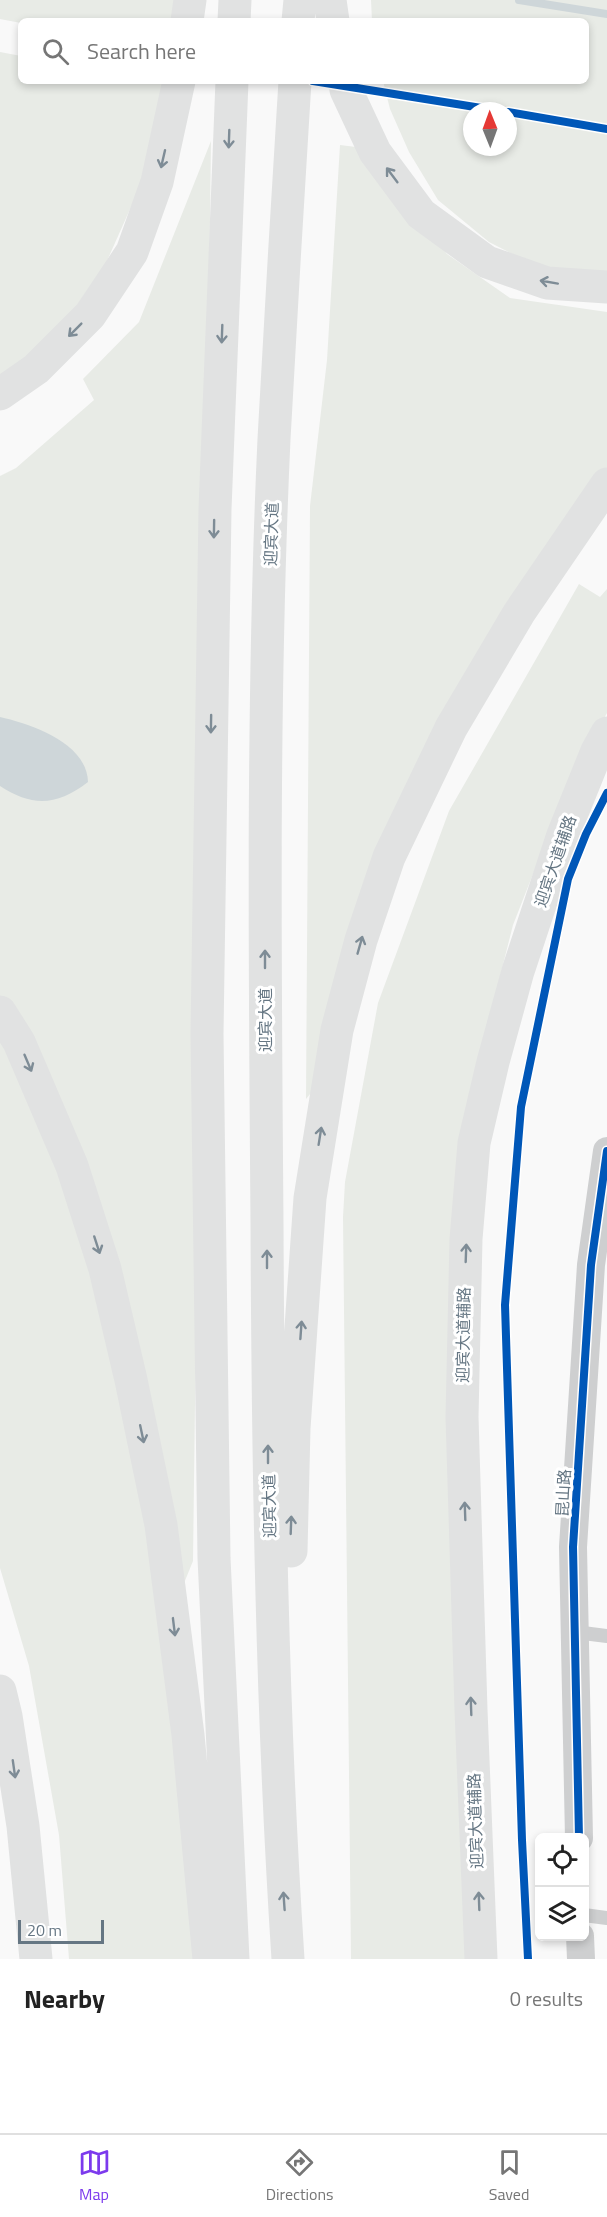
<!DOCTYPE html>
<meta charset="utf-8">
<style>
body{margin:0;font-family:"Titillium Web","Noto Sans SC",sans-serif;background:#f6f6f6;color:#222}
.controls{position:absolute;right:18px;bottom:18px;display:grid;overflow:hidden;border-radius:9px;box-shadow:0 3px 9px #0003}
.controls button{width:54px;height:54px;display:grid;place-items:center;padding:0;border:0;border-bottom:2px solid #e0e0e0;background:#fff;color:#222;font:30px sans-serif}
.compass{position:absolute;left:463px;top:102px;width:54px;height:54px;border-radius:50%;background:#fff;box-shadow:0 3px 9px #0003;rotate:359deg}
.scale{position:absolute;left:18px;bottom:15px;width:86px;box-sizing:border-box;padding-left:6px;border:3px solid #657683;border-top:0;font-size:16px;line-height:21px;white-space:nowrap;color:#657683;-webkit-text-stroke:4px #fff;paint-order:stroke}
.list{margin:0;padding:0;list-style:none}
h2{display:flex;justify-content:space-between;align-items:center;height:78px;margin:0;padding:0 24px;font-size:26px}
h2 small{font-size:20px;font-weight:400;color:#767676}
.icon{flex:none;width:33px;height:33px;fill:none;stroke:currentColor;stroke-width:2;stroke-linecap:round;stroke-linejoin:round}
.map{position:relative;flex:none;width:607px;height:1959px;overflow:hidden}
.search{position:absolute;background:#fff;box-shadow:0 3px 9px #0003;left:18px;right:18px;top:18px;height:66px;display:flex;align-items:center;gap:15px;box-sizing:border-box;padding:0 21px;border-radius:9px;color:#767676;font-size:22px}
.sheet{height:174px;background:#fff}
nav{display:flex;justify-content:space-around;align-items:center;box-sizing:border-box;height:84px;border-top:2px solid #e0e0e0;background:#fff;font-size:16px;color:#767676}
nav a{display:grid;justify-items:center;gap:3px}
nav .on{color:#7c3aed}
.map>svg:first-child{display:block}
</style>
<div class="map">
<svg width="607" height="1959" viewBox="0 0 607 1959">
<rect width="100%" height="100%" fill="#f9f9f9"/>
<path fill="#e8ebe6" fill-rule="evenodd" d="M0,0H181L178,21L21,23L0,19Z
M371,0H607V278L547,272L489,242L438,200L409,152L390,109L383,81H586V21H372ZM472,111H508V147H472Z
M0,52L21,56V81H165L139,189L98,281L32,358L0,378Z
M211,141L193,1561L165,1630L194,1959H69L59,1835L29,1666L0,1568V476L16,468L94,400L83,379L139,322Z
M340,145L364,148L447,254L510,298L607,312V471L394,824L319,1083L306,1099L310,506L327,360Z
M579,584L600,597L607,589V713L573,772L513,925L466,1111L468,1959H351L343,1217L345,1182L378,1003L449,811Z"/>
<path fill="#ced6d9" d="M0,717C31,724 87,743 88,782C57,806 32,807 0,786Z"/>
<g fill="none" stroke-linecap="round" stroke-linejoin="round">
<path stroke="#ced6d9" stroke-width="8" d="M519,0L607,14"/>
<path stroke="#cecfd0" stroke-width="14" d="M575,1632L607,1636
M584,1915L607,1918"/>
<path stroke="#cecfd0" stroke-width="28" d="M579,1838L573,1547L591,1265L607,1151
M580,1936L581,1959"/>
<path stroke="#e1e2e2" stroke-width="33" d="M0,1691L6,1716L23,1826L36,1959
M481,1959L471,1710L462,1417L466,1239L474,1143L493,1062L518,971L563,835L597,751L607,733"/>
<path stroke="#e1e2e2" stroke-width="33" d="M330,0L333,21
M187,21L190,0
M234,21L235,0
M298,21L300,0
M232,81L215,509L207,1034L214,1558L233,1959
M345,81L346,90L375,152L421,214L487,262L547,283L607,287
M0,394L36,369L90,315L132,252L157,182L179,81
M0,1012L19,1042L72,1166L105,1269L131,1380L161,1525L188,1735L209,1959
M291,1551L294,1428L310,1198L337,1030L361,940L389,857L451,728L519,613L607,484
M288,1959C272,1714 268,1468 267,1223C265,962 262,700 274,439C280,320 288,200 295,81"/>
<g stroke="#fff" stroke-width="11">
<path id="cycleway" d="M313,81L500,111
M508,112L607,129
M579,1838L573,1547L591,1265L607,1151
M528,1959L522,1840L505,1305L521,1107L568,879L586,834L607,793"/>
</g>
<use href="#cycleway" stroke="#0057b8" stroke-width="8"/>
</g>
<defs><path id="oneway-shaft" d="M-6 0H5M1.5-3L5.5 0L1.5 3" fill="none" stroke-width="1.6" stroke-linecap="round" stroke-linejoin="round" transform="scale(1.5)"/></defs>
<g stroke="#7e8c96">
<use href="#oneway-shaft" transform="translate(229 139) rotate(92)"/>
<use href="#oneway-shaft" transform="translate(163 159) rotate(103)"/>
<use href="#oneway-shaft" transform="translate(392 175) rotate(-127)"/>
<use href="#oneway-shaft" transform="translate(549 282) rotate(-170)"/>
<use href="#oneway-shaft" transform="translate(75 330) rotate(135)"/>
<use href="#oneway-shaft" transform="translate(222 334) rotate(92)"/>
<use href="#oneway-shaft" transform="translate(214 529) rotate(91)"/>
<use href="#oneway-shaft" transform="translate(211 724) rotate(91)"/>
<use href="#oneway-shaft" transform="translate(360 945) rotate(-74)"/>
<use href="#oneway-shaft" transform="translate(265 959) rotate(-90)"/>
<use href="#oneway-shaft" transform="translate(28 1063) rotate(67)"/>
<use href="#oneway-shaft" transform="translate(320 1136) rotate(-81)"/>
<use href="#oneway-shaft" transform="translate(97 1245) rotate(72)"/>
<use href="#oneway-shaft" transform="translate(466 1253) rotate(-88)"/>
<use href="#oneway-shaft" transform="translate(267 1259) rotate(-90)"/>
<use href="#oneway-shaft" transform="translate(301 1330) rotate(-86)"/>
<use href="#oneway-shaft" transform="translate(142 1434) rotate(78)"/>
<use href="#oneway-shaft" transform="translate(268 1454) rotate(-90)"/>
<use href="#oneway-shaft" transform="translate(465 1511) rotate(-92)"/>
<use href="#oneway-shaft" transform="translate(291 1525) rotate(-88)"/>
<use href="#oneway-shaft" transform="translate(174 1627) rotate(83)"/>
<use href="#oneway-shaft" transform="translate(471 1706) rotate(-92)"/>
<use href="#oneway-shaft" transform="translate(14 1769) rotate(82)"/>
<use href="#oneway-shaft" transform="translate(284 1901) rotate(-94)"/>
<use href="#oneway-shaft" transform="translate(479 1901) rotate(-92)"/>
</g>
<g text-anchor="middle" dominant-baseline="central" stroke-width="6" stroke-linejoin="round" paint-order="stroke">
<g font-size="16" fill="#657683" stroke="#fff">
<text transform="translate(271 534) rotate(-88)">迎宾大道</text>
<text transform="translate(555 861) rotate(-71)">迎宾大道辅路</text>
<text transform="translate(265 1020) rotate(-90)">迎宾大道</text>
<text transform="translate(463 1335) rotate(-89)">迎宾大道辅路</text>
<text transform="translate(563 1493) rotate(-87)">昆山路</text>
<text transform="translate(269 1506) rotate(-91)">迎宾大道</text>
<text transform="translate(475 1821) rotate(-92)">迎宾大道辅路</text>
</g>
</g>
</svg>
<div class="controls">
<button><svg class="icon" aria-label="locate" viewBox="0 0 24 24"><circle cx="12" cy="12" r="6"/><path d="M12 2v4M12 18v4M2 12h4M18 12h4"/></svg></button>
<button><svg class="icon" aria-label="layers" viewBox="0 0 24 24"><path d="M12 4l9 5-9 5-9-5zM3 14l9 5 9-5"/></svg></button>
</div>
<svg class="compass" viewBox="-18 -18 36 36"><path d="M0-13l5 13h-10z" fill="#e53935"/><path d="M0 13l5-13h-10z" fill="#767676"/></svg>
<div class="scale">20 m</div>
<div class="search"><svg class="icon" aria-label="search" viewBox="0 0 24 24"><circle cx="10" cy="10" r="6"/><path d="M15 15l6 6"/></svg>Search here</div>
</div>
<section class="sheet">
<h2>Nearby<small>0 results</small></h2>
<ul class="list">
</ul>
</section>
<nav>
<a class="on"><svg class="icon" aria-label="map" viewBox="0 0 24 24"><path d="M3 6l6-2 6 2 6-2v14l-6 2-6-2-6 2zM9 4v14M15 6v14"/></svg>Map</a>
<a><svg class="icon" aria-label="directions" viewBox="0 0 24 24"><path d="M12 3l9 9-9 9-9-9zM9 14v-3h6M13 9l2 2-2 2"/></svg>Directions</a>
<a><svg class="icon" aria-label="saved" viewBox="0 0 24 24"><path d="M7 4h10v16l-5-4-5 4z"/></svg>Saved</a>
</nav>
